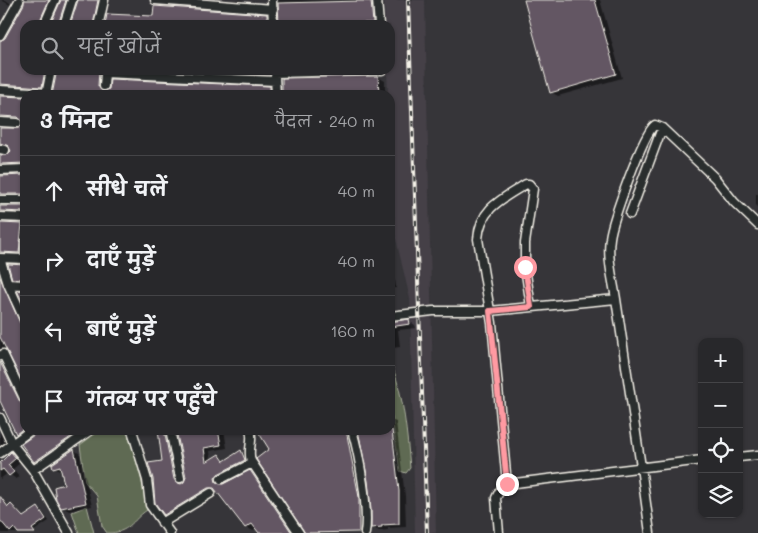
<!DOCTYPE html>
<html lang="hi">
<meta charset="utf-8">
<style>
body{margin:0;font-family:Mali,"Playpen Sans Deva",sans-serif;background:#343437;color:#f1f3f6}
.controls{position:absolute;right:15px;bottom:15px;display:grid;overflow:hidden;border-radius:10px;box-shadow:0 1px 4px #0004}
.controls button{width:45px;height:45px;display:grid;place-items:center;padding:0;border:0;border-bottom:1px solid #444447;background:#28282b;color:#f1f3f6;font:25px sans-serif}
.stop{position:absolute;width:15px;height:15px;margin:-11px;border:4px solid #ff9aa2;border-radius:50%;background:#fff}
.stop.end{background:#ff9aa2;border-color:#fff;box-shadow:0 1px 5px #0008}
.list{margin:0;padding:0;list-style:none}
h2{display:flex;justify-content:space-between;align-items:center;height:65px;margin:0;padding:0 20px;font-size:21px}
h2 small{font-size:16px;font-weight:400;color:#a5a6a9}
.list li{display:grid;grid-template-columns:32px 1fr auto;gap:15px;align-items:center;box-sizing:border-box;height:70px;padding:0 20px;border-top:1px solid #444447}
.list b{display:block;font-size:19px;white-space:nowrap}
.list em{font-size:16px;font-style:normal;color:#a5a6a9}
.icon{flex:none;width:28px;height:28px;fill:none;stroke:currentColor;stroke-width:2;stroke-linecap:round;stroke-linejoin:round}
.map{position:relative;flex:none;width:758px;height:533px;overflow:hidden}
.search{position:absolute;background:#28282b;box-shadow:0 1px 4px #0004;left:20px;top:20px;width:375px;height:55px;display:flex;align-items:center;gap:12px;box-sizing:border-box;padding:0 18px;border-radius:15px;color:#a5a6a9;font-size:19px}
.panel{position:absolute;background:#28282b;box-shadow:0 1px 4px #0004;left:20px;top:90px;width:375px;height:345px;border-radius:15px}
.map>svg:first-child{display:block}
</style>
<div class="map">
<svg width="758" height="533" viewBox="0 0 758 533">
<rect width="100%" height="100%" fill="#363539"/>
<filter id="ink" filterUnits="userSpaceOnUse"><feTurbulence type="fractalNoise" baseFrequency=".02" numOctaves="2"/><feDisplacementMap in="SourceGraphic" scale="10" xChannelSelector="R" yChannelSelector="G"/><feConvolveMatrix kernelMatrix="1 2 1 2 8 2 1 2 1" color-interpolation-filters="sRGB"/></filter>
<g filter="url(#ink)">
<path fill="#443f46" d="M384,0H425L436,533H415L410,299L395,235L390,138V95H388L387,70H390V25H385Z"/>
<path fill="#5f6b52" stroke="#aaae9d" d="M390,365H392C404,398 407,434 410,468L406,473L400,471L390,405Z
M100,430H126C136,457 143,482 147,510C131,521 130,533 107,533L102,526L97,496L85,482L80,445Z
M87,506L94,533H79L72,512Z"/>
<path fill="#0007" fill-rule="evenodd" d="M1,0H6L11,4L10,5Z
M25,0H58L46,25H25V70H53L48,90L1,93L2,97L25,98V167L2,171L1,177L25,176V197L2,200L1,207H25V215L2,217L1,224L25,225V256L2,258L9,291L25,326V384L9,352L1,357V364L7,367L25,404V430L23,437L17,433L0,398V40L2,41L6,39ZM8,119L23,120L24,124L18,130L1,129L2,122ZM6,147H11L12,152L7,157L1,156V151Z
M61,0H75L66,25H51L62,2Z
M78,0H107L100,25H71Z
M194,0H243V3Z
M278,0H380L379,25H280Z
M525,0H600L622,78L558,96L551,92Z
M267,15L273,19L274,25H106L155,18Z
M57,70H108L106,71V92L270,88L276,91L277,95H53Z
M117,70H298H282L276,78Z
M378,77L385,81V95H284V80Z
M756,194H758V207L756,205Z
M390,224L391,251L394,258V265H392V279L395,281L396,288H390Z
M25,266V282H20L13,278Z
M409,321L415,325L416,328L398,330L400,347L392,348L393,364L390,365V323Z
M390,408L391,420L396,422L405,496L406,527L388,528V530L379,531L372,527L371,495L358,430H390Z
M0,420L11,446L0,456Z
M37,430H56L59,434L66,430H93L41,465L35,461Z
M160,430H173L171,435L181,485L185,483L187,477L177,430H224L227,448L210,451L211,460L219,456L227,461L242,452L248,456L251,464L222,482V486L250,472L257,475L295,533H261L257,528L253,531L246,527L218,491H215L172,518L165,514L164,462Z
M258,430H355L366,533H306L271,450Z
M74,450L80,454L92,506L69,511L62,507L66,485L62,471L54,467Z
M11,454L17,457L21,462L13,469L20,477L16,479L8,473L0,479V463Z
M0,498L4,500L9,507L12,506L15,507L24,518L38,508L41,510L49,521L34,531L36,533H2L0,530Z"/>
<path fill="#645764" stroke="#f4f1e8" d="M24,0H49L38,25H25V70H45L42,87L0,84V41L5,38L24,4Z
M61,0H66L58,25H50Z
M78,0H98L93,25H70Z
M524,0H595L616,74L550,93Z
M362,1H371L373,23H356V25H279L278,3Z
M154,6L267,14V25H105L107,14L153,16Z
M57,70H99L98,86L103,92L109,89L110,79L270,86V95H52Z
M161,70H270V75Z
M378,76L379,94L282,95V78Z
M0,96L25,97V163L0,164V155H7L11,151L8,146L0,143V128H19L23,123L18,117L0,116Z
M25,175V194H0V176Z
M0,206H25V212L0,211Z
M0,223L22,224L19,253L0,252Z
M8,264L25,265V279H12Z
M0,277L20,323L25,327V387L0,337Z
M17,290L25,291V308Z
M409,319L410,324L390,327V322Z
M0,362L20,402L25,406V427L16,434L0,401Z
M37,430H53L56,434L63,430H81L34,462L21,444L34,435Z
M158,430H164L174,479L176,482L181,484L184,482L186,477L176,430H218L221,445L204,448L206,462L219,454L224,461L241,450L245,460L218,474L215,478L216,482L223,484L250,470L292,533H259L252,524L245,528L214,488H208L164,515L155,503L153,479L148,463L162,461Z
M257,430H346L359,497V532L305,533L256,459L269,449Z
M358,430H392L399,491V524L382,525V527L371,528V510L368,481Z
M74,449L86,503L61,508L56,499L54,487L64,484L60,466L53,468L52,464Z
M11,452L16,458L8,465L14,472L9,476L3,469L0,471V463Z
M0,496L8,507L11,504L23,517L38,507L46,519L32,529L35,533H18L14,528L10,532L0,520Z"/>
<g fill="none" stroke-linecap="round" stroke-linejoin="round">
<g stroke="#f4f1e8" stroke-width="11">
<path id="minor" d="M155,0L273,9
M272,0L273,25
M377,0L379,25
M44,25L55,0
M64,25L72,0
M99,25V22L104,0
M0,35L19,1
M105,70V73L275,81
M275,73L382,70
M275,77L276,95
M104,86L105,73
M0,90L47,93
M46,95L51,70
M0,122L17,123
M0,149L5,150
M0,170L25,169
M0,200H25
M630,214L662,128
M0,217L25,218
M25,243V259
M0,258L8,284L25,321
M0,258L24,259
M8,284L25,285
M616,299C613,280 607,258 610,238C612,222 643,133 655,125L662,128L715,178L734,202L758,225
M390,316L433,311H490L616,299L641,467L650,533
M0,356L3,354L25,400
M0,418L12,444L0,453
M31,430L12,444L33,470L91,430
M132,430L147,480L150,505L170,533
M170,430L180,478
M250,430C254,440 247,450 251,461L299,533
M352,430C359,454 369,509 365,533
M739,457L758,455
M33,470L69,533
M221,479L252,463
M507,484L702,460
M162,523L211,493
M499,533L496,498L499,492L507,484L492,323L478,239C480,208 502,199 526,184H529L533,189L525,243V267L531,307"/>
</g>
<use href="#minor" stroke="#2a2d2e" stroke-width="8"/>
<g stroke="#f4f1e8" stroke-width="4">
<path id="rail" d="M408,0L427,533"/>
</g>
<use href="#rail" stroke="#2a2d2e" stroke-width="2" stroke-dasharray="5.5" stroke-linecap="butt"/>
</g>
</g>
<g fill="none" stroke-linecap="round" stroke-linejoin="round" filter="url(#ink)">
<path stroke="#ff9aa2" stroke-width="6" d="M507,484L490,311L531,307L525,267"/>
</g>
</svg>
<div class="controls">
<button>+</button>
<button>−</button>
<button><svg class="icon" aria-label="locate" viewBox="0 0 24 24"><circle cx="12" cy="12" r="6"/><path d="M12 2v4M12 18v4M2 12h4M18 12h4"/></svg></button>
<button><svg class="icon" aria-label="layers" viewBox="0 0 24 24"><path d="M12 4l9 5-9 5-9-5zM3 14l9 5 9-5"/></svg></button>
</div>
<div class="stop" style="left:525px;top:267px"></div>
<div class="stop end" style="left:507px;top:484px"></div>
<div class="search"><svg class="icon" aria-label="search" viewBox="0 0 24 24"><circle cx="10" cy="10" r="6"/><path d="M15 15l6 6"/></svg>यहाँ खोजें</div>
<section class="panel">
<h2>3 मिनट<small>पैदल · 240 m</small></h2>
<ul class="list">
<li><svg class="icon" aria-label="ahead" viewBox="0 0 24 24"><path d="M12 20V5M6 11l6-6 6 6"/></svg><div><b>सीधे चलें</b></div><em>40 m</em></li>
<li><svg class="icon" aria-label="right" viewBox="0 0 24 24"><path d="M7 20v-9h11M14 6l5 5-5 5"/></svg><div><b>दाएँ मुड़ें</b></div><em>40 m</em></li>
<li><svg class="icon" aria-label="left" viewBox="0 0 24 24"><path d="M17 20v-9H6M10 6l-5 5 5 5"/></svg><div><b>बाएँ मुड़ें</b></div><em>160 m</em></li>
<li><svg class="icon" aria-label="arrive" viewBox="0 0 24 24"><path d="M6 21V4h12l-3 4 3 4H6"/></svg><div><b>गंतव्य पर पहुँचे</b></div></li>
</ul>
</section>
</div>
